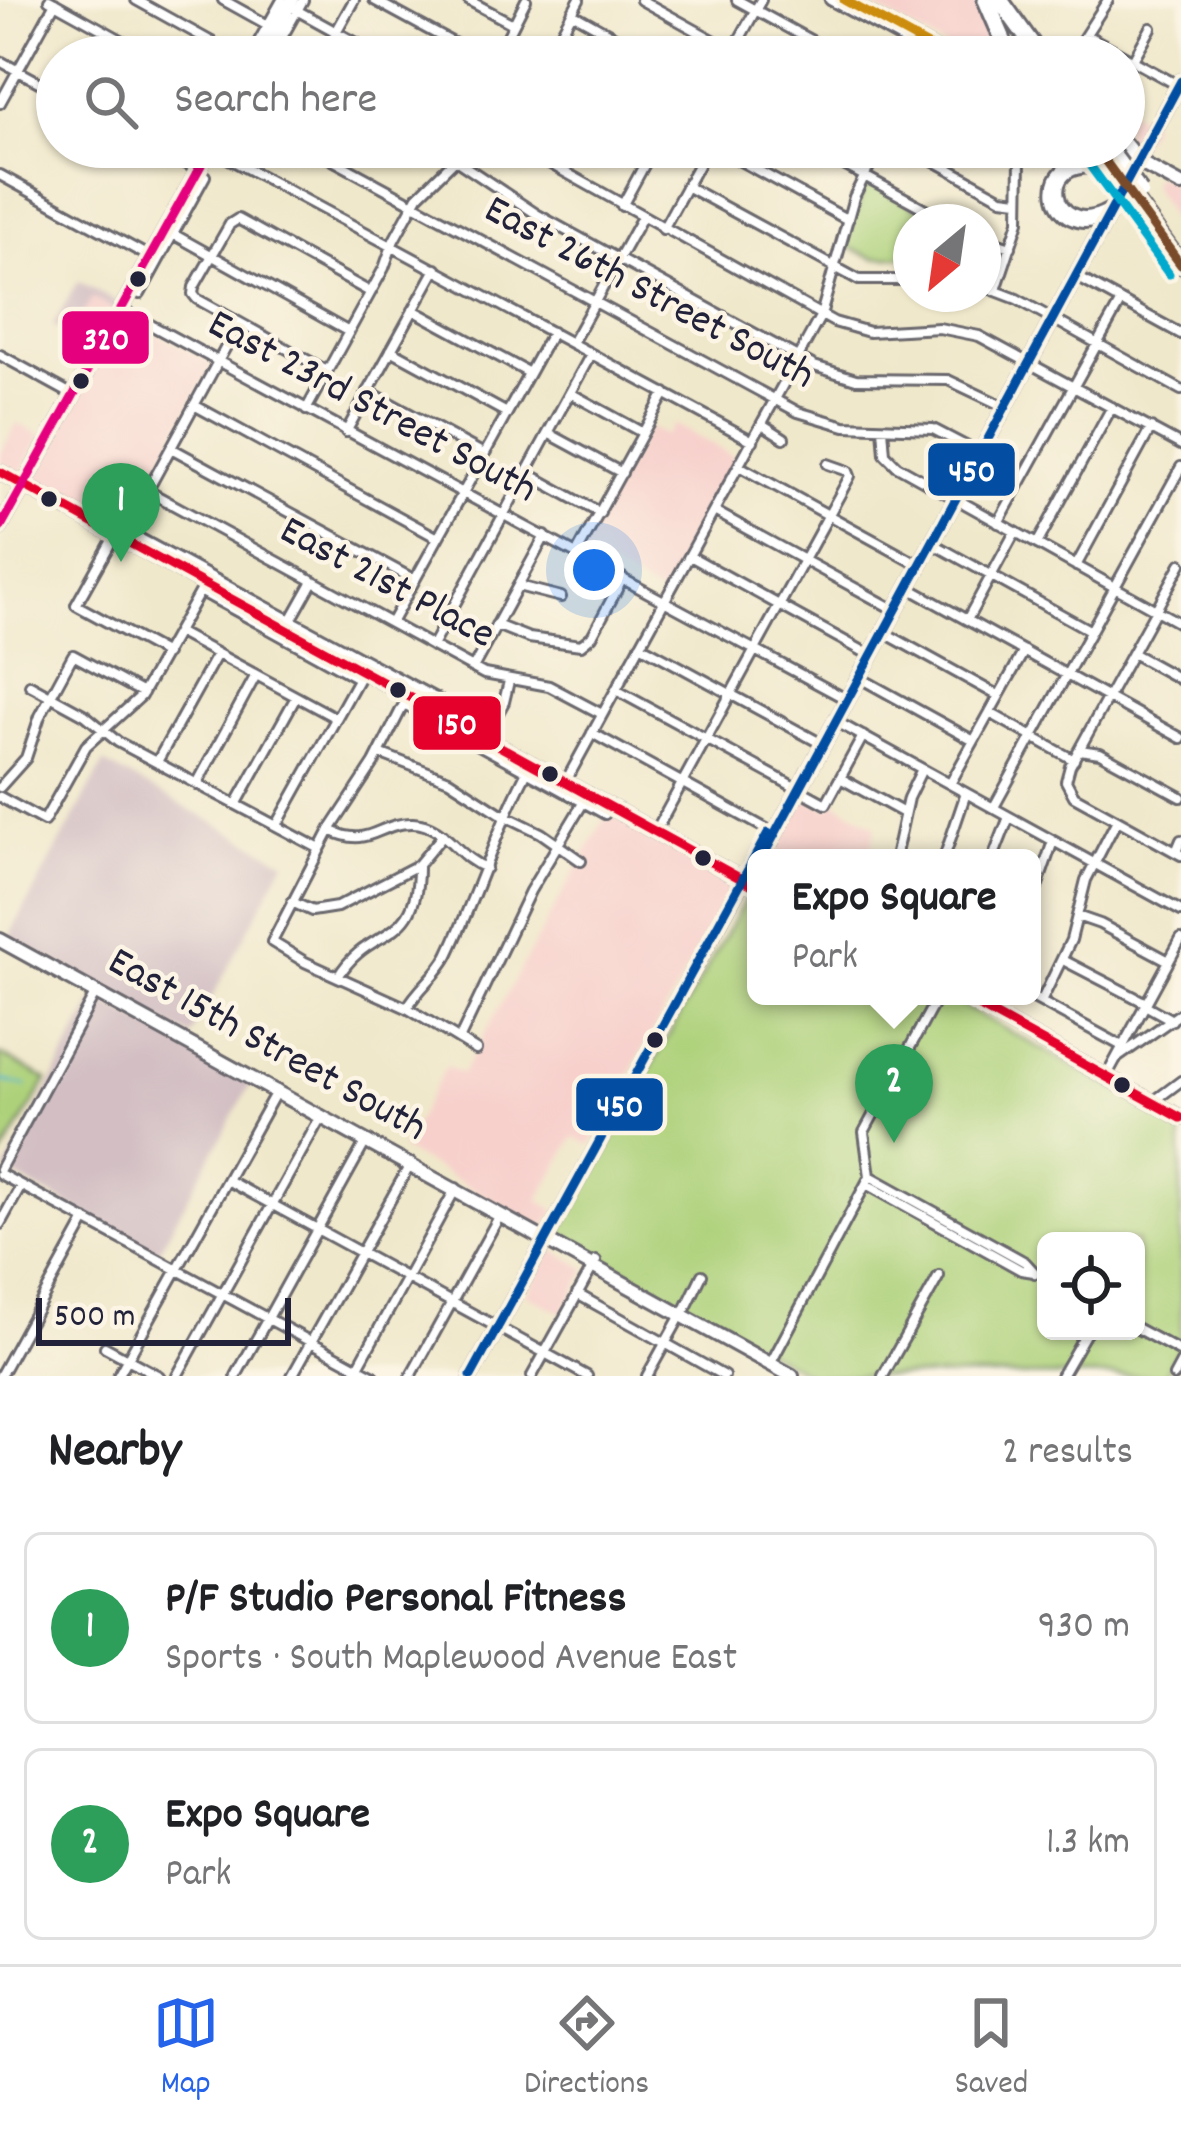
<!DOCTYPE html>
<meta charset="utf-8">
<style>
body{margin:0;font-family:Dekko,sans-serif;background:#f6f6f6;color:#202124}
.controls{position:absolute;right:36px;bottom:36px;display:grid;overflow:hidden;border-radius:18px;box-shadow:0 3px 9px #0004}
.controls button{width:108px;height:108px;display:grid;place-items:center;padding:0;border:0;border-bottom:3px solid #e0e0e0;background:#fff;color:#202124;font:60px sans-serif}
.compass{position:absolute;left:893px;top:204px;width:108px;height:108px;border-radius:50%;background:#fff;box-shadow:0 3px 9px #0004;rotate:209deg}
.scale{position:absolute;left:36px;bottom:30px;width:255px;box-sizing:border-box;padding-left:12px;border:6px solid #22223b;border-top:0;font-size:33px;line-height:42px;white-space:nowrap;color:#22223b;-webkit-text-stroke:9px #fcf5e5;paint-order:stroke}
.you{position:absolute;left:594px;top:570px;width:42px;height:42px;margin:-30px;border:9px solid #fff;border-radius:50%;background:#1a73e8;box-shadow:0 0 0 18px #1a73e833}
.badge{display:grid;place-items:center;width:78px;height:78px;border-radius:50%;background:#2563eb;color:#fff;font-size:39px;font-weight:700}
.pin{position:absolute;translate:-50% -99px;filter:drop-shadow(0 3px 6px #0008)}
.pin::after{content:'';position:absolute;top:63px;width:42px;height:36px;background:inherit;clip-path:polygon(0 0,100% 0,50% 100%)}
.popup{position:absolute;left:747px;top:849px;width:294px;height:156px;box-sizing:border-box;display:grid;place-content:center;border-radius:18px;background:#fff;filter:drop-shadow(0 3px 9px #0005);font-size:39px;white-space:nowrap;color:#757577}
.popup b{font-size:45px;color:#202124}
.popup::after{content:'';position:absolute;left:50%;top:100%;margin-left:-24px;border:24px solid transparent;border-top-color:#fff}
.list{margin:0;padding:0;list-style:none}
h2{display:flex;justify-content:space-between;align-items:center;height:156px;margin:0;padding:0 48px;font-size:51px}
h2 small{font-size:39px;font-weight:400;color:#757577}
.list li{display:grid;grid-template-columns:78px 1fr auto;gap:36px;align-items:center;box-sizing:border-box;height:192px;margin:0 24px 24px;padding:0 24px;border:3px solid #e0e0e0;border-radius:18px}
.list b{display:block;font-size:45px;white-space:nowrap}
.list p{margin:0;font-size:39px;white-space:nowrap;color:#757577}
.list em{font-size:39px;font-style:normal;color:#757577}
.icon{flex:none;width:66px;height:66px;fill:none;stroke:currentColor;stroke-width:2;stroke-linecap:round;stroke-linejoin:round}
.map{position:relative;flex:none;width:1181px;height:1376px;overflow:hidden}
.search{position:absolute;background:#fff;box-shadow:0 3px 9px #0004;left:36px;right:36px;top:36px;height:132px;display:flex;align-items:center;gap:30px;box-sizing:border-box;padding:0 42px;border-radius:66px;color:#757577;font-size:45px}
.sheet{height:588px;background:#fff}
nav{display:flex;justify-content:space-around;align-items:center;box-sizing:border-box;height:168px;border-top:3px solid #e0e0e0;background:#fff;font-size:33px;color:#757577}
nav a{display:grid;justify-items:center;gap:6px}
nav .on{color:#2563eb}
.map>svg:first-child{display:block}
</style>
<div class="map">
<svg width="1181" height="1376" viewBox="0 0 1181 1376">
<rect width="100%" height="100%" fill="#fcf5e5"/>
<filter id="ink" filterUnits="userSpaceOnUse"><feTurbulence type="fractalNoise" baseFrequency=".00833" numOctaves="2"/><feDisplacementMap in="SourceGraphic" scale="24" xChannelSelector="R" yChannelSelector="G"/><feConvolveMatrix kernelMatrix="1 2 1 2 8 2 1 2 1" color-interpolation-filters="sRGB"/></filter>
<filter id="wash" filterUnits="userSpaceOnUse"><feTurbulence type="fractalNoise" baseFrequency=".004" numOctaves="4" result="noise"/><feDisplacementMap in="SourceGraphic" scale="48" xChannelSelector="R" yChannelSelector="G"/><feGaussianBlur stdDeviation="2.7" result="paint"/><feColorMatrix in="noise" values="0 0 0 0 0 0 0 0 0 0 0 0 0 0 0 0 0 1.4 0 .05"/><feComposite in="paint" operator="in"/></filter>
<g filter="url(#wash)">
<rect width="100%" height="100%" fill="#f0e8cb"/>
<path fill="#f7d0cc" d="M860,0H975L999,41V57H964Z
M1124,107L1152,123L1139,148L1124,135Z
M1156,175L1181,188V201L1171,220L1151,183Z
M92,297L114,309L93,347L71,335Z
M124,316L213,364L122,531L34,480Z
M17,423L42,436L21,474L0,463V454Z
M674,424L738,459L663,596L581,551L649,427L666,436Z
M803,795L828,809L833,801L876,826L869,858H768Z
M608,812L735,882L591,1145L574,1137L539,1200L556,1211L543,1228L401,1149L446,1066L462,1074Z
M552,1249L587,1269L562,1313L526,1294Z"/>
<path fill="#d2bec3" d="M78,281L118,303L114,309L92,298L71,335L53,326Z
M104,763L285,861L191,1037L9,937Z
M96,998L252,1082L157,1253L5,1171Z"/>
<path fill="#add17a" stroke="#687a5a" stroke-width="3" fill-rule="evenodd" d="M866,180L942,222H911V256L874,258L845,246Z
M755,892L756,996H945L1181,1125V1345L1164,1376H812L563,1236L560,1228L749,893ZM1046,1241H1136V1331H1046Z
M0,1054L47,1080L0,1159Z"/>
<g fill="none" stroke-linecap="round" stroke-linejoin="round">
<path stroke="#4db6ca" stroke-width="3" d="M0,1080L26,1086"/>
</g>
</g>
<g filter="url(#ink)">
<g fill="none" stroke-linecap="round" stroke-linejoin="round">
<g stroke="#6a676d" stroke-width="14">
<path id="minor" d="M49,0L152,57
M136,0L239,57
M223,0L268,25
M374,0L479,57
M468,0L513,24
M641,0L744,57
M737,0L841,57
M830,0L934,57
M289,6L382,57
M572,13L651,57
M1088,36L1181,87
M1079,45L1108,0
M733,51L761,0
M250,57L282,0
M271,57L303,0
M322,57L354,0
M497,57L526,0
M548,57L579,0
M704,57L713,40
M1133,60L1151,28
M0,61L57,92
M0,103L55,3
M156,147L198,170
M323,147L329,158L798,412L845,426L933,429L979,453
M436,147L538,215L814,366L856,379L948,380L1005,407
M520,147L834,322L869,332L939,328L979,336L1181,445
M626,147L648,158
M715,147L848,220
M811,147L949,222
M909,147L1002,198L1018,200
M1006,147L1020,160
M211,149L753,441
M1020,160L1034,147
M0,175L150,257
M686,186L859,280H911
M622,206L654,147
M663,229L708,147
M166,230L349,332
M983,238L1011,247
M1077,277L1181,334
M983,286L1017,299L1181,390
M996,290L1019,221L1020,160
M140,294L205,176
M121,309L846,699
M413,310L529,373
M572,343L642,217
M391,350L507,413
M0,355L73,395
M327,371L197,299L193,294L194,287L230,224L238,219L370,292
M368,391L484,454
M570,393L643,433
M194,405L438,538
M306,410L384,268L394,240L418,196L468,147
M762,424L784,438
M883,428L885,454L897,466L1181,624
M346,432L436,269
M548,433L622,473
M171,448L415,580
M739,466L919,565
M527,473L600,513
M148,491L484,674L549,686L602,714
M714,511L895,610
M998,523L1121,301
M126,531L463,713L493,721
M125,532L239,323
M115,535L76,605L166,654
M932,543L1091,631
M1037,544L1112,407
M577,553L665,393
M690,556L870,655
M1181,564L1070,766L1066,781L1074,796L1181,855
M1076,566L1151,428
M518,586L561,597
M909,588L1181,738
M200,591L358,678
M967,620L1015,532
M290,622L313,581
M391,623L552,332
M496,625L529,638L581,645L592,636L623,578
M177,632L336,718
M885,633L999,696
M640,645L822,744
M432,646L591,354
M1132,653L1181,680
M473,668L545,536
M860,678L974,741
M30,685L85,715L118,742L320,849
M616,690L826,804L863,736
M408,696L374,763L330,830L272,942L305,962L407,1008L476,1050
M404,704L605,814
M990,713L1074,760
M835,721L1181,911
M592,733L770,831
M485,737L504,702L509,681
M1080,750L1100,753L1181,797
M379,753L449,780L500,813L541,833L581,861
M158,760L217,654
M840,778L904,813
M566,781L821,315L854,197L879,147
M198,782L256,675
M950,784L1024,651
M0,787L26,758L40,716L73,655L143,693
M0,797L44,821L86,746L141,696L204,584
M237,803L296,697
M994,807L1181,467
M277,825L361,674
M658,827L850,476L848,471L828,464
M330,830C370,850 378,822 413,823C445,824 457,858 486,868
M1176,852L1181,840
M895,858L908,798L922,769
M944,858L966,793
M993,858L1009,817
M292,902L312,911L337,907L418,865L443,835
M1032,902L1053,841
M1077,916L1100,924L1169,961
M1063,960L1146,1003
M338,977C370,923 419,948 418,865
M1030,996L1122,1046
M1041,1002L1071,940L1086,880L1117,820
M1145,1005L1172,1020
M407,1008C418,988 438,975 448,955C478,892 498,824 532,762
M459,1040L530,891L589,793
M1117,1058L1181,1013
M1106,1077L1181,939
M1154,1101L1181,1081
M0,1169L96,992
M0,1174L374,1376
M870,1176L1025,1262L1035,1273
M227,1180L587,1376
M866,1184L1021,1270L1034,1272
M0,1224L21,1186
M577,1294L724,1376
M685,1310L702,1275
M1136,1328L1181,1352
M105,1347L159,1376
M773,1359L870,1176L864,1132L938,996
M0,1376L86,1220
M118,1376L277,1090
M177,1376L322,1115
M236,1376L366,1141
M292,1376L411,1163
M353,1376L456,1188
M411,1376L500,1215
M532,1376L596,1261
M647,1376L681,1315
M883,1376L939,1276
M1061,1376L1087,1331
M1174,1376L1181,1363"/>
</g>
<g stroke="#6a676d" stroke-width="18">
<path id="major" d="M844,0L948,57
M261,57L292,0
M1133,159L1181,185
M0,472L756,887
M0,528L211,147
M762,858L1181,81
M0,940L792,1376
M960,996L1181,1118
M471,1376L759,850"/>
</g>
<g stroke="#6a676d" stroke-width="21">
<path id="highway" d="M986,0L1002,37L1005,57
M1000,0L1041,57
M1124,145L1128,150
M1095,147L1111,169
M1135,202L1181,265
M1109,212C1048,247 1028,144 1111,169"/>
</g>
<use href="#minor" stroke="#fff" stroke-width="8"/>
<use href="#major" stroke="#fff" stroke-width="12"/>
<use href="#highway" stroke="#fff" stroke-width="15"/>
<g stroke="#6a676d" stroke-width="21" stroke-linecap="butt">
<path id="highway-bridge" d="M1107,147L1140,192"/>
</g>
<use href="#highway-bridge" stroke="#fff" stroke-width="15"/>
<g stroke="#fcf5e5" stroke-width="18">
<path id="bus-1" d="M0,472L756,887
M960,996L1181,1118"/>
</g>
<g stroke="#fcf5e5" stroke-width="18">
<path id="bus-2" d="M762,858L1181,81
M471,1376L768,833"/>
</g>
<g stroke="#fcf5e5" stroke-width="18">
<path id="bus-3" d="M0,528L211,147"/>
</g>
<g stroke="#fcf5e5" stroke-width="18">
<path id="bus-4" d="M1095,147L1181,265"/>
</g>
<g stroke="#fcf5e5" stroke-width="18">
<path id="bus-5" d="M1083,156L1169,274"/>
</g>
<g stroke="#fcf5e5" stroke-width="18">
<path id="bus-6" d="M844,0L948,57"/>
</g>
<use href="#bus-1" stroke="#e4002b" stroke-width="9"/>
<use href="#bus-2" stroke="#034ea2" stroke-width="9"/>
<use href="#bus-3" stroke="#e5007d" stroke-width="9"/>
<use href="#bus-4" stroke="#7a4b2a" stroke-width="9"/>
<use href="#bus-5" stroke="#00a9ce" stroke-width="9"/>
<use href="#bus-6" stroke="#cc8c0c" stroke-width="9"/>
</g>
</g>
<g fill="#22223b" stroke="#fcf5e5" stroke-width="4.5">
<circle cx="138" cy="279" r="10"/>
<circle cx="81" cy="381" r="10"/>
<circle cx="49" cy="499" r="10"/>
<circle cx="398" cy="690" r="10"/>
<circle cx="550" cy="774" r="10"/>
<circle cx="703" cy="858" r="10"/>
<circle cx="655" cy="1040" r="10"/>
<circle cx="1122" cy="1085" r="10"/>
</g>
<g text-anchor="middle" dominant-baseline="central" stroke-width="9" stroke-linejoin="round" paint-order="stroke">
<g font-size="42" fill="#22223b" stroke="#fcf5e5">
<text transform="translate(648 295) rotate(28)">East 26th Street South</text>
<text transform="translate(371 409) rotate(28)">East 23rd Street South</text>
<text transform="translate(386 585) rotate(28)">East 21st Place</text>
<text transform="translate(266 1047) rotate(29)">East 15th Street South</text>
</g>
</g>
<g stroke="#fcf5e5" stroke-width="4.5">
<rect x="60" y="309" width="91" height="57" rx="12" fill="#e5007d"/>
<rect x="926" y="441" width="91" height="57" rx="12" fill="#034ea2"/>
<rect x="411" y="694" width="92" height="58" rx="12" fill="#e4002b"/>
<rect x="574" y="1076" width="91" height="57" rx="12" fill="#034ea2"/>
</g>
<g font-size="33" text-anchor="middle" font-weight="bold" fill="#fff">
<text x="106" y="349">320</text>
<text x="972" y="481">450</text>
<text x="457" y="734">150</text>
<text x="620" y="1116">450</text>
</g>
</svg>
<div class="controls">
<button><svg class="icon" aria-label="locate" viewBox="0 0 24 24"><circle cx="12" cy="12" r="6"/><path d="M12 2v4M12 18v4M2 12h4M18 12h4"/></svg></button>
</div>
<svg class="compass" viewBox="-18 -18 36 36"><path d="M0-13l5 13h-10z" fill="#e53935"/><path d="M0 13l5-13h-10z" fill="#757577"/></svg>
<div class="scale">500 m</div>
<div class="you"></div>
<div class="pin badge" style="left:121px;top:562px;background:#2e9e5b">1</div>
<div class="pin badge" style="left:894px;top:1143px;background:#2e9e5b">2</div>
<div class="popup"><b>Expo Square</b>Park</div>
<div class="search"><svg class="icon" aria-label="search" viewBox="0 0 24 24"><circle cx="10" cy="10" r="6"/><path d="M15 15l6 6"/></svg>Search here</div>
</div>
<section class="sheet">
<h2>Nearby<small>2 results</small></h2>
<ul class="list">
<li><span class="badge" style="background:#2e9e5b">1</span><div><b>P/F Studio Personal Fitness</b><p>Sports · South Maplewood Avenue East</p></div><em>930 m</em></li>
<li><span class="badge" style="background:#2e9e5b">2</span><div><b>Expo Square</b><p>Park</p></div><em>1.3 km</em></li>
</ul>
</section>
<nav>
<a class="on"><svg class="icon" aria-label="map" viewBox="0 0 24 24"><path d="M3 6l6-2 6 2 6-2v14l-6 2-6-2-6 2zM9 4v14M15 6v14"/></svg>Map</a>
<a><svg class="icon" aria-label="directions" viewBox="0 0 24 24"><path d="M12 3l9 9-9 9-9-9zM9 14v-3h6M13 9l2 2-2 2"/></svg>Directions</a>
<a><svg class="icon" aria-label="saved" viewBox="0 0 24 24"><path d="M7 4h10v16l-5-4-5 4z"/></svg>Saved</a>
</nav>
